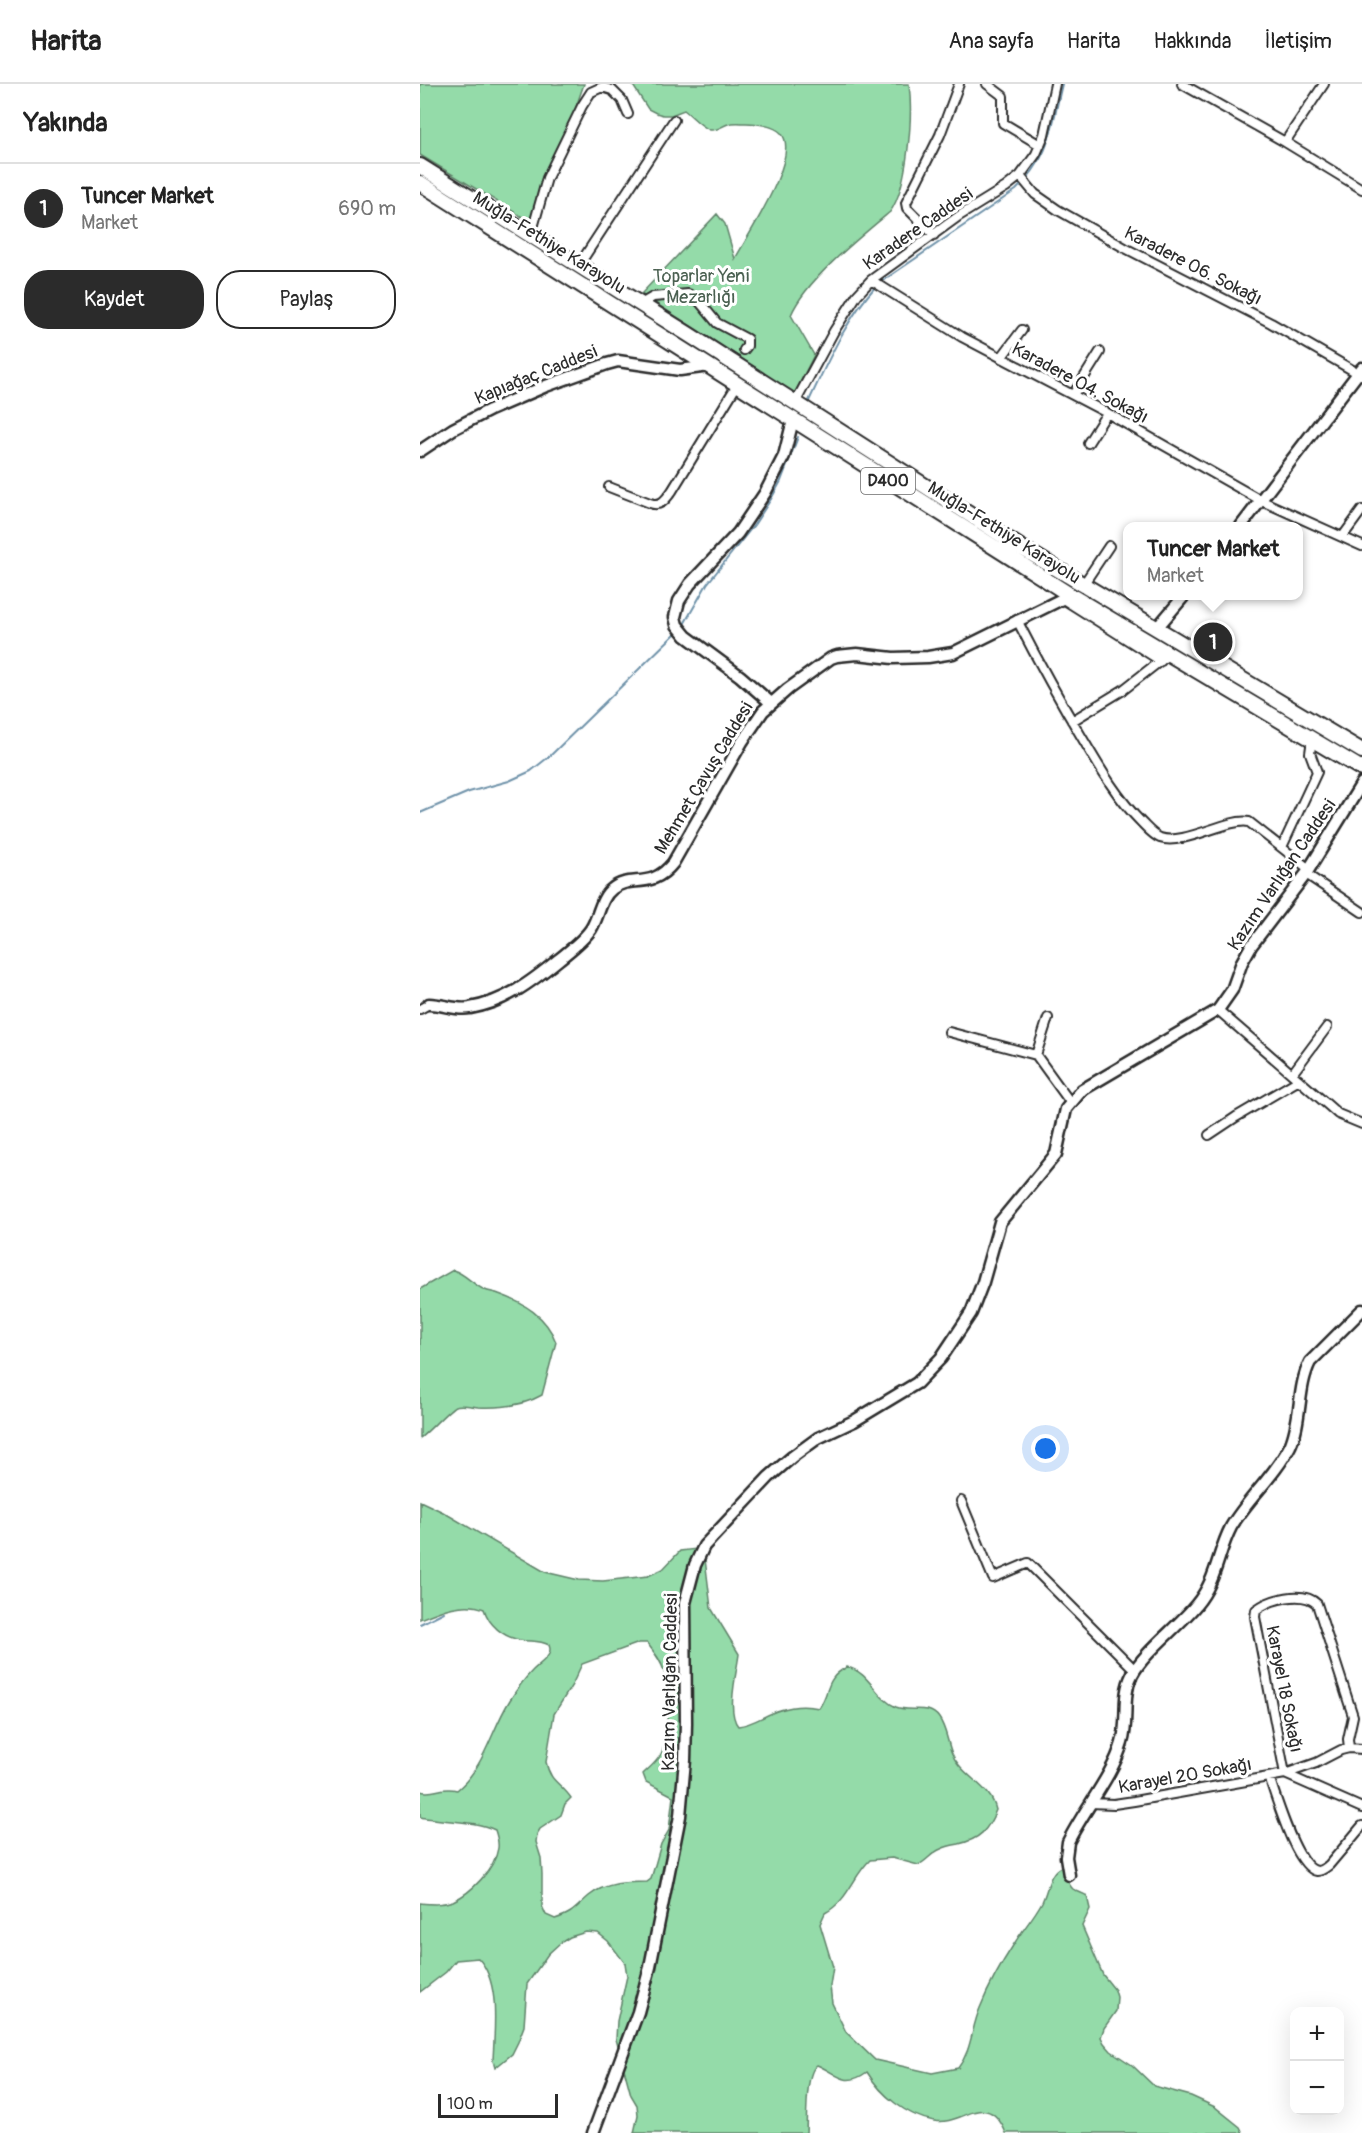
<!DOCTYPE html>
<html lang="tr">
<meta charset="utf-8">
<style>
body{margin:0;font-family:Pangolin,sans-serif;background:#f6f6f6;color:#222}
.controls{position:absolute;right:18px;bottom:18px;display:grid;overflow:hidden;border-radius:12px;box-shadow:0 6px 24px #0002}
.controls button{width:54px;height:54px;display:grid;place-items:center;padding:0;border:0;border-bottom:2px solid #e0e0e0;background:#fff;color:#222;font:30px sans-serif}
.scale{position:absolute;left:18px;bottom:15px;width:120px;box-sizing:border-box;padding-left:6px;border:3px solid #2b2b2b;border-top:0;font-size:16px;line-height:21px;white-space:nowrap;color:#2b2b2b;-webkit-text-stroke:4px #fff;paint-order:stroke}
.you{position:absolute;left:626px;top:1365px;width:21px;height:21px;margin:-15px;border:4px solid #fff;border-radius:50%;background:#1a73e8;box-shadow:0 0 0 9px #1a73e833}
.badge{display:grid;place-items:center;width:39px;height:39px;border-radius:50%;background:#2b2b2b;color:#fff;font-size:20px;font-weight:700}
.pin{position:absolute;translate:-50% -50%;border:3px solid #fff;box-shadow:0 2px 6px #0006}
.popup{position:absolute;left:703px;top:438px;width:180px;height:78px;box-sizing:border-box;display:grid;place-content:center;border-radius:12px;background:#fff;filter:drop-shadow(0 2px 4px #0005);font-size:20px;white-space:nowrap;color:#767676}
.popup b{font-size:22px;color:#222}
.popup::after{content:'';position:absolute;left:50%;top:100%;margin-left:-12px;border:12px solid transparent;border-top-color:#fff}
.list{margin:0;padding:0;list-style:none}
h2{display:flex;justify-content:space-between;align-items:center;height:78px;margin:0;padding:0 24px;font-size:26px}
h2 small{font-size:20px;font-weight:400;color:#767676}
.list li{display:grid;grid-template-columns:39px 1fr auto;gap:18px;align-items:center;box-sizing:border-box;height:90px;padding:0 24px;border-top:2px solid #e0e0e0}
.list b{display:block;font-size:22px;white-space:nowrap}
.list p{margin:0;font-size:20px;white-space:nowrap;color:#767676}
.list em{font-size:20px;font-style:normal;color:#767676}
.actions{display:flex;gap:12px;padding:18px 24px}
.actions a{flex:1;padding:14px 0;border:2px solid #2b2b2b;border-radius:24px;text-align:center;font-size:21px;color:#2b2b2b}
.actions .main{background:#2b2b2b;color:#fff}
.map{position:relative;flex:none;width:942px;height:2049px;overflow:hidden}
header{display:flex;align-items:center;gap:36px;box-sizing:border-box;height:84px;padding:0 30px;background:#fff;border-bottom:2px solid #e0e0e0}
header strong{font-size:28px}
nav{display:flex;gap:33px;margin-inline-start:auto;font-size:21px}
main{display:flex}
aside{flex:1;background:#fff}
.map>svg:first-child{display:block}
</style>
<header>
<strong>Harita</strong>
<nav><a>Ana sayfa</a><a>Harita</a><a>Hakkında</a><a>İletişim</a></nav>
</header>
<main>
<aside>
<h2>Yakında<small></small></h2>
<ul class="list">
<li><span class="badge">1</span><div><b>Tuncer Market</b><p>Market</p></div><em>690 m</em></li>
</ul>
<div class="actions"><a class="main">Kaydet</a><a>Paylaş</a></div>
</aside>
<div class="map">
<svg width="942" height="2049" viewBox="0 0 942 2049">
<rect width="100%" height="100%" fill="#fff"/>
<filter id="ink" filterUnits="userSpaceOnUse"><feTurbulence type="fractalNoise" baseFrequency=".0167" numOctaves="2"/><feDisplacementMap in="SourceGraphic" scale="12" xChannelSelector="R" yChannelSelector="G"/><feConvolveMatrix kernelMatrix="1 2 1 2 8 2 1 2 1" color-interpolation-filters="sRGB"/></filter>
<g filter="url(#ink)">
<path fill="#94dba9" stroke="#60836a" stroke-width="1.5" fill-rule="evenodd" d="M0,0H164L150,40L121,96L116,121L109,137L0,71Z
M212,0H489C493,31 488,103 470,128C441,152 385,197 371,231L394,271L373,312L362,306L343,288L221,210L297,130L305,140L315,175C327,152 382,71 361,49C355,42 335,39 326,39C320,39 313,38 308,40C302,42 297,47 290,46C281,43 272,32 264,26L251,31H243L236,29L228,25Z
M33,1186C46,1190 53,1201 65,1206C69,1208 75,1208 79,1210C104,1219 126,1232 136,1258L122,1311C103,1322 80,1324 58,1323C50,1322 42,1320 35,1322C29,1325 8,1348 0,1354V1205Z
M0,1417L23,1428L125,1488L159,1496L183,1497L228,1492L243,1485L260,1467L277,1465L285,1475L291,1524L319,1570C317,1587 306,1628 318,1642C333,1641 346,1630 360,1626C372,1622 386,1621 399,1624C411,1607 404,1595 427,1583C450,1588 455,1614 476,1623C491,1629 508,1619 519,1634C529,1648 527,1668 539,1681C552,1697 572,1706 576,1726C568,1746 560,1755 539,1760C533,1761 526,1762 521,1765C511,1769 507,1777 498,1781L472,1774L450,1776C433,1792 428,1817 405,1829L400,1840L413,1883L410,1902L412,1919L426,1948L455,1976L512,1989L538,1984C552,1966 551,1945 560,1924C569,1902 581,1880 594,1860C603,1845 614,1833 622,1818C628,1806 629,1788 641,1783C647,1789 646,1799 653,1805C657,1808 663,1809 667,1812L670,1825L662,1842L683,1891L695,1906L697,1913L696,1927L684,1944L681,1953L684,1959L691,1967L712,1981L734,2002L771,2012L795,2023L820,2043L823,2049H586C567,2003 542,2043 514,2037C486,2032 461,2011 447,1988C424,2005 417,1989 397,1981C385,1989 387,2034 386,2049H214L218,2031L217,2021L211,2011L196,1955L197,1937L207,1892L205,1879L188,1857L178,1849L166,1848L150,1853L140,1859L128,1870L107,1900L104,1942L98,1958L92,1970L75,1984L73,1977C74,1946 81,1898 58,1874L36,1876L26,1888L0,1908V1819C11,1820 22,1821 33,1817C51,1809 75,1785 78,1764C79,1758 77,1752 75,1746C54,1736 24,1738 0,1733V1707C15,1711 20,1702 37,1706C65,1683 71,1646 90,1616C97,1605 104,1595 113,1586C118,1581 126,1576 129,1570C131,1565 130,1565 129,1561C119,1556 110,1558 100,1556C83,1553 69,1541 64,1525C44,1516 19,1527 0,1535ZM219,1559H227C234,1568 241,1576 244,1587C249,1603 249,1655 241,1670C237,1678 229,1684 223,1690L226,1698L253,1712L249,1746L241,1760L231,1795L227,1798C207,1798 186,1798 169,1812C155,1824 154,1829 135,1835L126,1831L122,1822V1790L121,1774L116,1758L117,1750L120,1745L141,1731L145,1720L151,1714C141,1699 130,1698 126,1678L134,1630L152,1601L162,1580Z"/>
<g fill="none" stroke-linecap="round" stroke-linejoin="round">
<path stroke="#7093aa" stroke-width="2" d="M461,198L596,106C631,72 631,45 642,0
M389,317C408,277 426,235 456,202
M263,542L287,500L334,441L351,415L361,397L378,353
M0,729L49,708L89,697L111,687L131,671L257,548
M0,1540L24,1528"/>
<g stroke="#2b2b2b" stroke-width="12">
<path id="street" d="M567,0L583,12V39L620,61
M762,0L865,58L942,105
M865,58L904,0
M600,92L615,110L638,126L705,164L851,239L941,291
M111,151L127,94L162,22L171,8L182,3L192,6L202,16L208,30
M514,151L487,124L486,119L520,51L539,0
M159,181L254,36
M451,196L542,253L687,329L842,417L942,462
M221,220L233,213L268,210L278,216L297,239L327,255V262L324,266
M581,274L602,246
M653,311L680,268
M375,319L414,247L437,211L451,196L539,132L586,103L600,92L616,70L624,51L635,0
M668,359L687,329
M189,403L230,419C241,423 245,416 252,407L317,301
M923,452L942,426
M663,501L689,462
M643,515L741,577
M597,536C618,577 640,617 664,657C681,686 698,715 722,739C727,744 733,751 740,754C764,762 807,734 829,738L889,785
M652,637L703,606L749,570
M862,763L897,688L890,669L892,655
M886,790L942,828
M0,925L9,920
M798,926L909,1022L918,1030L942,1040
M529,948L616,971L650,1018
M616,971L628,934
M872,990L907,943
M789,1051L816,1033L879,996
M541,1417L573,1494L608,1479L715,1586
M865,1690L835,1533L836,1526C850,1515 883,1506 897,1520L933,1632L928,1655L929,1664
M865,1690L942,1724
M849,1693C856,1712 876,1784 897,1787C902,1787 905,1784 909,1781L942,1742
M670,1719L694,1720L714,1717L865,1690L896,1679L921,1666L929,1664L942,1665"/>
</g>
<g stroke="#2b2b2b" stroke-width="15">
<path id="secondary" d="M0,367L33,345L70,326L126,302L187,280L198,277L260,286L289,282
M821,442L942,284
M736,545L764,512
M351,619L320,592L266,552L257,541L255,533L259,517L270,500L318,449L345,409L364,372L373,336
M9,920C23,920 37,927 50,924C85,918 111,898 138,876C149,867 163,857 171,845C179,833 180,814 192,805C210,790 231,807 253,779L322,658L343,627L368,605L411,574L417,572L437,570L473,574L508,573L533,569L650,511
M649,1791L646,1773L648,1758C663,1727 693,1691 702,1659C709,1637 701,1612 712,1591C723,1569 759,1542 776,1521C797,1496 797,1470 811,1443C828,1414 855,1392 870,1362C882,1336 877,1304 890,1278L942,1226
M173,2049L218,1928L230,1883L260,1732L265,1676L266,1639L265,1519L275,1481L284,1462L349,1393L372,1373L398,1354L434,1337L497,1299L521,1274L551,1229L563,1198L580,1138L636,1070L646,1025L662,1006L798,926L812,906L822,878L831,862L886,790L942,699"/>
</g>
<g stroke="#2b2b2b" stroke-width="18">
<path id="highway" d="M0,82L268,250L602,464L942,667
M0,99L650,511L942,685"/>
</g>
<use href="#street" stroke="#fff" stroke-width="8"/>
<use href="#secondary" stroke="#fff" stroke-width="10"/>
<use href="#highway" stroke="#fff" stroke-width="14"/>
</g>
</g>
<g text-anchor="middle" dominant-baseline="central" stroke-width="6" stroke-linejoin="round" paint-order="stroke">
<rect fill="#fff" stroke="#6b6b6b" stroke-width="1.5" x="441" y="384" width="54" height="26" rx="4.5"/>
<g font-size="16" font-weight="bold" fill="#2b2b2b">
<text x="468" y="397">D400</text>
</g>
<g font-size="18" fill="#2b2b2b" stroke="#fff">
<text transform="translate(498 145) rotate(-35)">Karadere Caddesi</text>
<text transform="translate(129 159) rotate(32)">Muğla-Fethiye Karayolu</text>
<text transform="translate(773 182) rotate(27)">Karadere 06. Sokağı</text>
<text transform="translate(116 291) rotate(-22)">Kapıağaç Caddesi</text>
<text transform="translate(660 299) rotate(28)">Karadere 04. Sokağı</text>
<text transform="translate(584 449) rotate(32)">Muğla-Fethiye Karayolu</text>
<text transform="translate(284 694) rotate(-59)">Mehmet Çavuş Caddesi</text>
<text transform="translate(862 791) rotate(-56)">Kazım Varlığan Caddesi</text>
<text transform="translate(250 1598) rotate(-89)">Kazım Varlığan Caddesi</text>
<text transform="translate(864 1605) rotate(79)">Karayel 18 Sokağı</text>
<text transform="translate(765 1692) rotate(-10)">Karayel 20 Sokağı</text>
</g>
<g font-size="18" fill="#4a6051" stroke="#fff">
<text x="281" y="192">Toparlar Yeni<tspan x="281" dy="21">Mezarlığı</tspan></text>
</g>
</g>
</svg>
<div class="controls">
<button>+</button>
<button>−</button>
</div>
<div class="scale">100 m</div>
<div class="you"></div>
<div class="pin badge" style="left:793px;top:558px">1</div>
<div class="popup"><b>Tuncer Market</b>Market</div>
</div>
</main>
